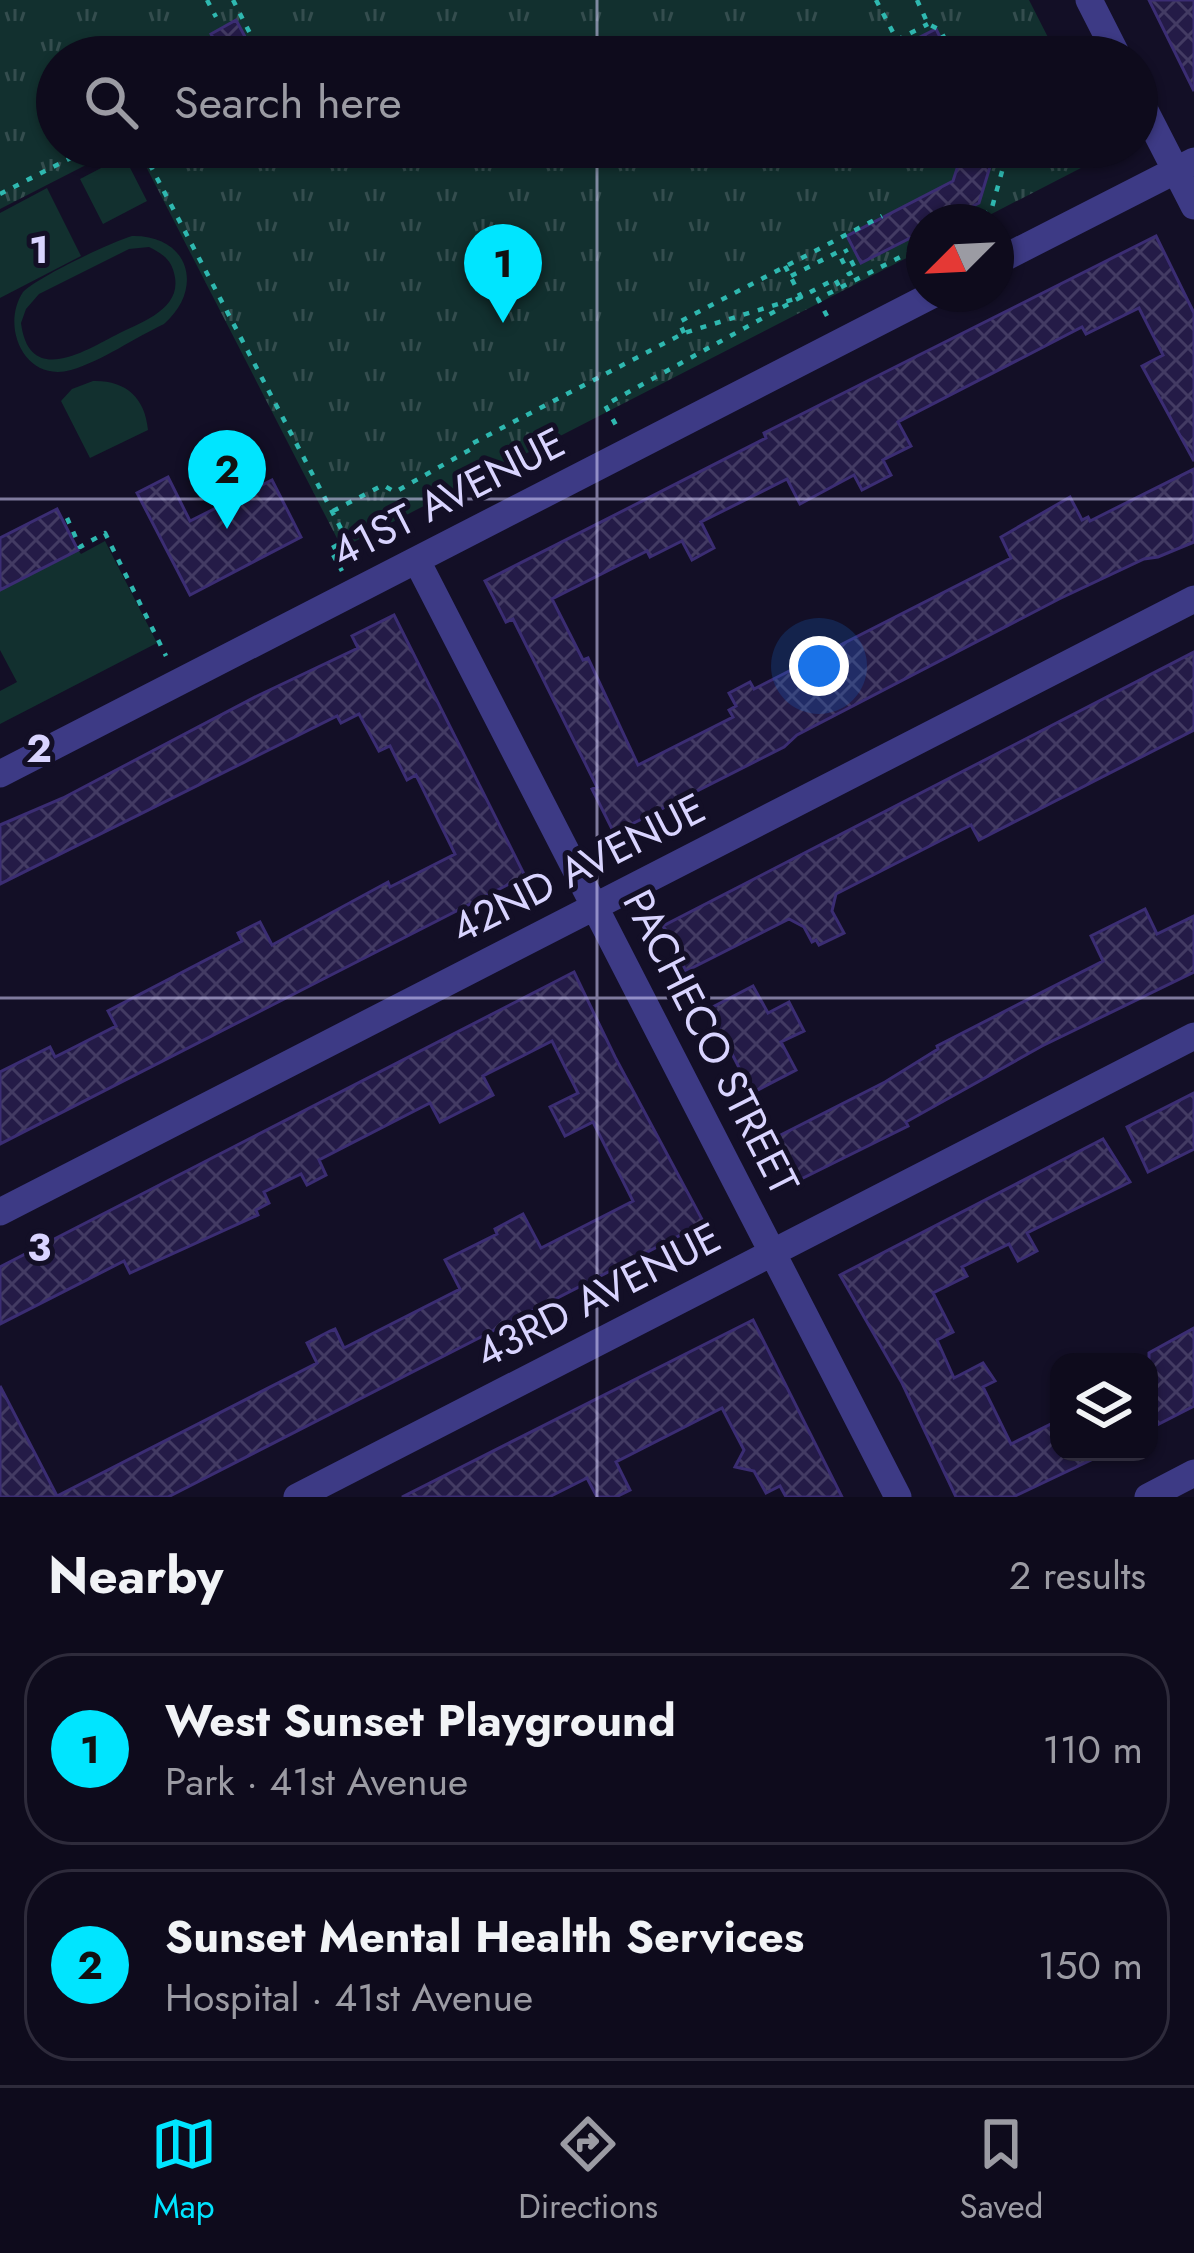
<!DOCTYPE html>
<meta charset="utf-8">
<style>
body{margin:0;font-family:Jost,sans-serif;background:#1c1929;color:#f1f3f6}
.controls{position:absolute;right:36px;bottom:36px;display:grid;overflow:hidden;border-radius:24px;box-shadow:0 3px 9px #0004}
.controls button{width:108px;height:108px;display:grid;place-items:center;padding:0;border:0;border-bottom:3px solid #2e2b3b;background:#0e0b1c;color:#f1f3f6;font:60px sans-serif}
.compass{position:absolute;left:906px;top:204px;width:108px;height:108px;border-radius:50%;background:#0e0b1c;box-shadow:0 3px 9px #0004;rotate:246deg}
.you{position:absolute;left:819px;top:666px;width:42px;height:42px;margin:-30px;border:9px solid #fff;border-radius:50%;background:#1a73e8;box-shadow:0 0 0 18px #1a73e833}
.badge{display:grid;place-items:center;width:78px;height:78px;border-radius:50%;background:#00e5ff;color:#111;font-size:39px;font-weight:700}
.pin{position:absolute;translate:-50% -99px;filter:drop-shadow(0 3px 6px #0008)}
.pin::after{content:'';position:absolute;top:63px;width:42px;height:36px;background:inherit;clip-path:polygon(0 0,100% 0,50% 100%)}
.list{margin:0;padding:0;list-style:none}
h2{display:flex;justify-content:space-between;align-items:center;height:156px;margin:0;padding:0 48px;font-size:51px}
h2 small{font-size:39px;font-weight:400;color:#9b9ba3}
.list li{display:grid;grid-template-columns:78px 1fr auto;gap:36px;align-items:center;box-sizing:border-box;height:192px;margin:0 24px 24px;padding:0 24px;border:3px solid #2e2b3b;border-radius:48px}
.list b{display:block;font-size:45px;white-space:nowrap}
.list p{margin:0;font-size:39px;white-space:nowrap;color:#9b9ba3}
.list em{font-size:39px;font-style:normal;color:#9b9ba3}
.icon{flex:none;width:66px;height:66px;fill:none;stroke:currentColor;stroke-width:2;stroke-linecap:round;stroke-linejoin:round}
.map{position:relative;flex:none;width:1194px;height:1497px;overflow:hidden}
.search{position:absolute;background:#0e0b1c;box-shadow:0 3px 9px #0004;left:36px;right:36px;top:36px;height:132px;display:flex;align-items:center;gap:30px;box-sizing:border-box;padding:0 42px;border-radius:66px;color:#9b9ba3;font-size:45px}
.sheet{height:588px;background:#0e0b1c}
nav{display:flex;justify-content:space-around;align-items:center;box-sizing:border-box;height:168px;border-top:3px solid #2e2b3b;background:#0e0b1c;font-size:33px;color:#9b9ba3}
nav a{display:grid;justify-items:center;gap:6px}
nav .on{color:#00e5ff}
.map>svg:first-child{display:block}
</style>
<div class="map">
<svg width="1194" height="1497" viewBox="0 0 1194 1497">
<defs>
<pattern id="park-tufts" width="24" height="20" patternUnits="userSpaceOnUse" patternTransform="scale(3)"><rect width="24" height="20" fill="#12302f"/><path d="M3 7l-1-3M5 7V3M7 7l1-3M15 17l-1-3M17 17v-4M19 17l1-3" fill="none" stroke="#344d4e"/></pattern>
<pattern id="building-cross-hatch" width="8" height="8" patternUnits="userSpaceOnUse" patternTransform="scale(3)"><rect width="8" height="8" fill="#241b47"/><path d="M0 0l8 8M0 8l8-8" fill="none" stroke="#433b63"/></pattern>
</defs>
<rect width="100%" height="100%" fill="#130f26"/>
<path fill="#12302f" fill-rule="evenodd" d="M124,156L147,201L103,224L80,179Z
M47,188L81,256L0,298V213Z
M132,236C189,235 205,288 164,324C134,338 102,361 71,370C25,383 0,327 23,292C38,277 111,242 132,236ZM149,247C161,253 171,259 174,273C184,309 141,322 116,335C83,352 29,386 21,323L26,309L39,294L129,249Z
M93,381C125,380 145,397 148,430L90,458L61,401L72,389Z
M105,541L157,643L0,724V691L17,682L0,650V590L78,550L81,554Z"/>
<path fill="url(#park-tufts)" d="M0,0H1029L1058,57H57V147H121L0,209Z
M136,147H1106L1110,153L976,222H924V249L342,548Z"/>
<path fill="url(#building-cross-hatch)" stroke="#3b2d73" stroke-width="3" d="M1149,0H1194V91Z
M236,20L256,57H224L211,34Z
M936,29L950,57H880Z
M964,147H996L979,203L942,222H924V231L861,263L847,236L953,181Z
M1156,236L1194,313V461L1142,366L1163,355L1139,308L1086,334L1082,327L898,422L911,446L883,460L891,475L862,490L854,475L800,504L787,479L701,522L714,548L692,560L682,541L650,557L647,551L552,599L583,660L588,658L638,765L733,717L729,710L736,706L729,693L750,682L754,689L1011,558L1001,537L1070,497L1082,520L1088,517L1090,521L1194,469V542L1158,557L1144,559L1059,599L797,735L784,747L614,833L592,789L597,787L513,619L506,622L485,581L766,438L764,433Z
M168,477L190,521L272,480L301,537L190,595L137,493Z
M57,509L78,550L0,590V538Z
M394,615L525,876L0,1144V1072L50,1047L55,1057L116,1026L108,1011L242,941L238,933L260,922L272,945L388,882L390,887L455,854L416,775L407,780L390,746L379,751L359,714L341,723L337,716L0,884V825L63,798L257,696L358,648L352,636Z
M1194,652V730L979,840L971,825L836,894L832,911L844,933L819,945L816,940L812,942L804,927L789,919L686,971L663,926Z
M1145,909L1157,934L1194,916V972L1042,1046L906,1122L908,1126L795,1182L773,1139L885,1082L938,1049L937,1046L1103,961L1091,936Z
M574,972L615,1057L704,1223L168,1497H0V1386L57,1496L317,1363L307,1343L330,1331L335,1329L344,1348L460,1289L445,1260L497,1234L495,1229L523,1214L541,1248L633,1201L593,1122L565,1136L550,1107L578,1093L552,1041L483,1076L493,1095L440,1122L430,1103L319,1160L326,1175L307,1185L301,1174L264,1192L269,1203L256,1210L258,1215L130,1273L124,1261L0,1324V1267Z
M753,986L768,1013L789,1002L804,1031L781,1042L796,1070L752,1093L709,1009Z
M1194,1093V1149L1148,1172L1127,1127Z
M1103,1139L1130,1182L1027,1233L1037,1251L1018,1261L1009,1244L962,1267L967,1276L933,1293L953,1332L937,1340L954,1378L983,1363L995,1381L983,1387L1011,1444L1059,1420V1452H1108L1013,1497H956L902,1383L840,1275Z
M753,1320L842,1497H786L780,1486L766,1493L754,1471L735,1467L744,1450L722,1408L616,1462L630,1490L616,1497H597L587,1478L549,1497H402Z
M1194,1328V1406L1149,1429V1353Z"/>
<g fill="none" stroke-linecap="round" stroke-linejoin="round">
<path stroke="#2fb8b0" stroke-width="4.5" stroke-dasharray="6 9" stroke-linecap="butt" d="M207,0L216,17
M233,0L262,57
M876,0L897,40L928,24
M917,0L928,24L940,30L955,57
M170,147L148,161L347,540L330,549L342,571
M0,194L92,147
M969,222L991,211L1006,157L1001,147
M785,266L801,297L835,279L840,288
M791,276L838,252L849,274L856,270L845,249
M827,316L818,299L924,245
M684,333L679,322L882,216
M333,511L383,485L395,492L473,448V443L684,333L801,297L605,405L617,427
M67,518L80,547L105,533L166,656"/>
<path stroke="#3d3a85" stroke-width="27" d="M1089,0L1118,57
M1137,95L1194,206
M996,262L1194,161
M417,561L898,1497
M0,774L934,294
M0,1212L1194,599
M297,1497L1194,1036
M1148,1497L1194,1473"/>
</g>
<path fill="none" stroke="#d9d4ff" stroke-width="3" stroke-opacity="0.55" d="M597,0V57M597,147V1497M0,499H1194M0,998H1194"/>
<g text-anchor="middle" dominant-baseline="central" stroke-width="10" stroke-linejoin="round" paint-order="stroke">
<g font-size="42" fill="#d9d4ff" stroke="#130f26">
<text transform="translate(448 497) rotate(-27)">41ST AVENUE</text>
<text transform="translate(578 868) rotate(-27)">42ND AVENUE</text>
<text transform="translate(711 1042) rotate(63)">PACHECO STREET</text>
<text transform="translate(598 1295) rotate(-27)">43RD AVENUE</text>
</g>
</g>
<g font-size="39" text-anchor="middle" font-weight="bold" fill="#d9d4ff" stroke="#130f26" stroke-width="10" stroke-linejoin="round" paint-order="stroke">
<text x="39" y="263">1</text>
<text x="39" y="762">2</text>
<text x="39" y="1261">3</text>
</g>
</svg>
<div class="controls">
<button><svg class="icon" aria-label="layers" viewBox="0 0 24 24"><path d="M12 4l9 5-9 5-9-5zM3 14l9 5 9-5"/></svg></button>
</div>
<svg class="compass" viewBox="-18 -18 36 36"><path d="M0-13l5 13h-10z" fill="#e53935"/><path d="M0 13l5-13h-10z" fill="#9b9ba3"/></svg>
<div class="you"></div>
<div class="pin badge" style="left:503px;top:323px">1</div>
<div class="pin badge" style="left:227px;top:529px">2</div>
<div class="search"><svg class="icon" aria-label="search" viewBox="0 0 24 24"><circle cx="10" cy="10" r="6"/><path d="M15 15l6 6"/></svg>Search here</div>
</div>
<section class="sheet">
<h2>Nearby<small>2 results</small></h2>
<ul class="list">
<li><span class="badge">1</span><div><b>West Sunset Playground</b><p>Park · 41st Avenue</p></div><em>110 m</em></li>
<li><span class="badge">2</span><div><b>Sunset Mental Health Services</b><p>Hospital · 41st Avenue</p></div><em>150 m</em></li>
</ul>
</section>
<nav>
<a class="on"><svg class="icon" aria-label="map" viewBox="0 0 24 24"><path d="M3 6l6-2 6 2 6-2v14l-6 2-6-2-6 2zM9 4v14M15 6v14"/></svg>Map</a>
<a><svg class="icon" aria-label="directions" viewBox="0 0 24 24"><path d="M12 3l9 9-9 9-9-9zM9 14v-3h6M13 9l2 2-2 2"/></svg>Directions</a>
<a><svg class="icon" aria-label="saved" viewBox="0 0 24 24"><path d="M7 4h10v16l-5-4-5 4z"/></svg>Saved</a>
</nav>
